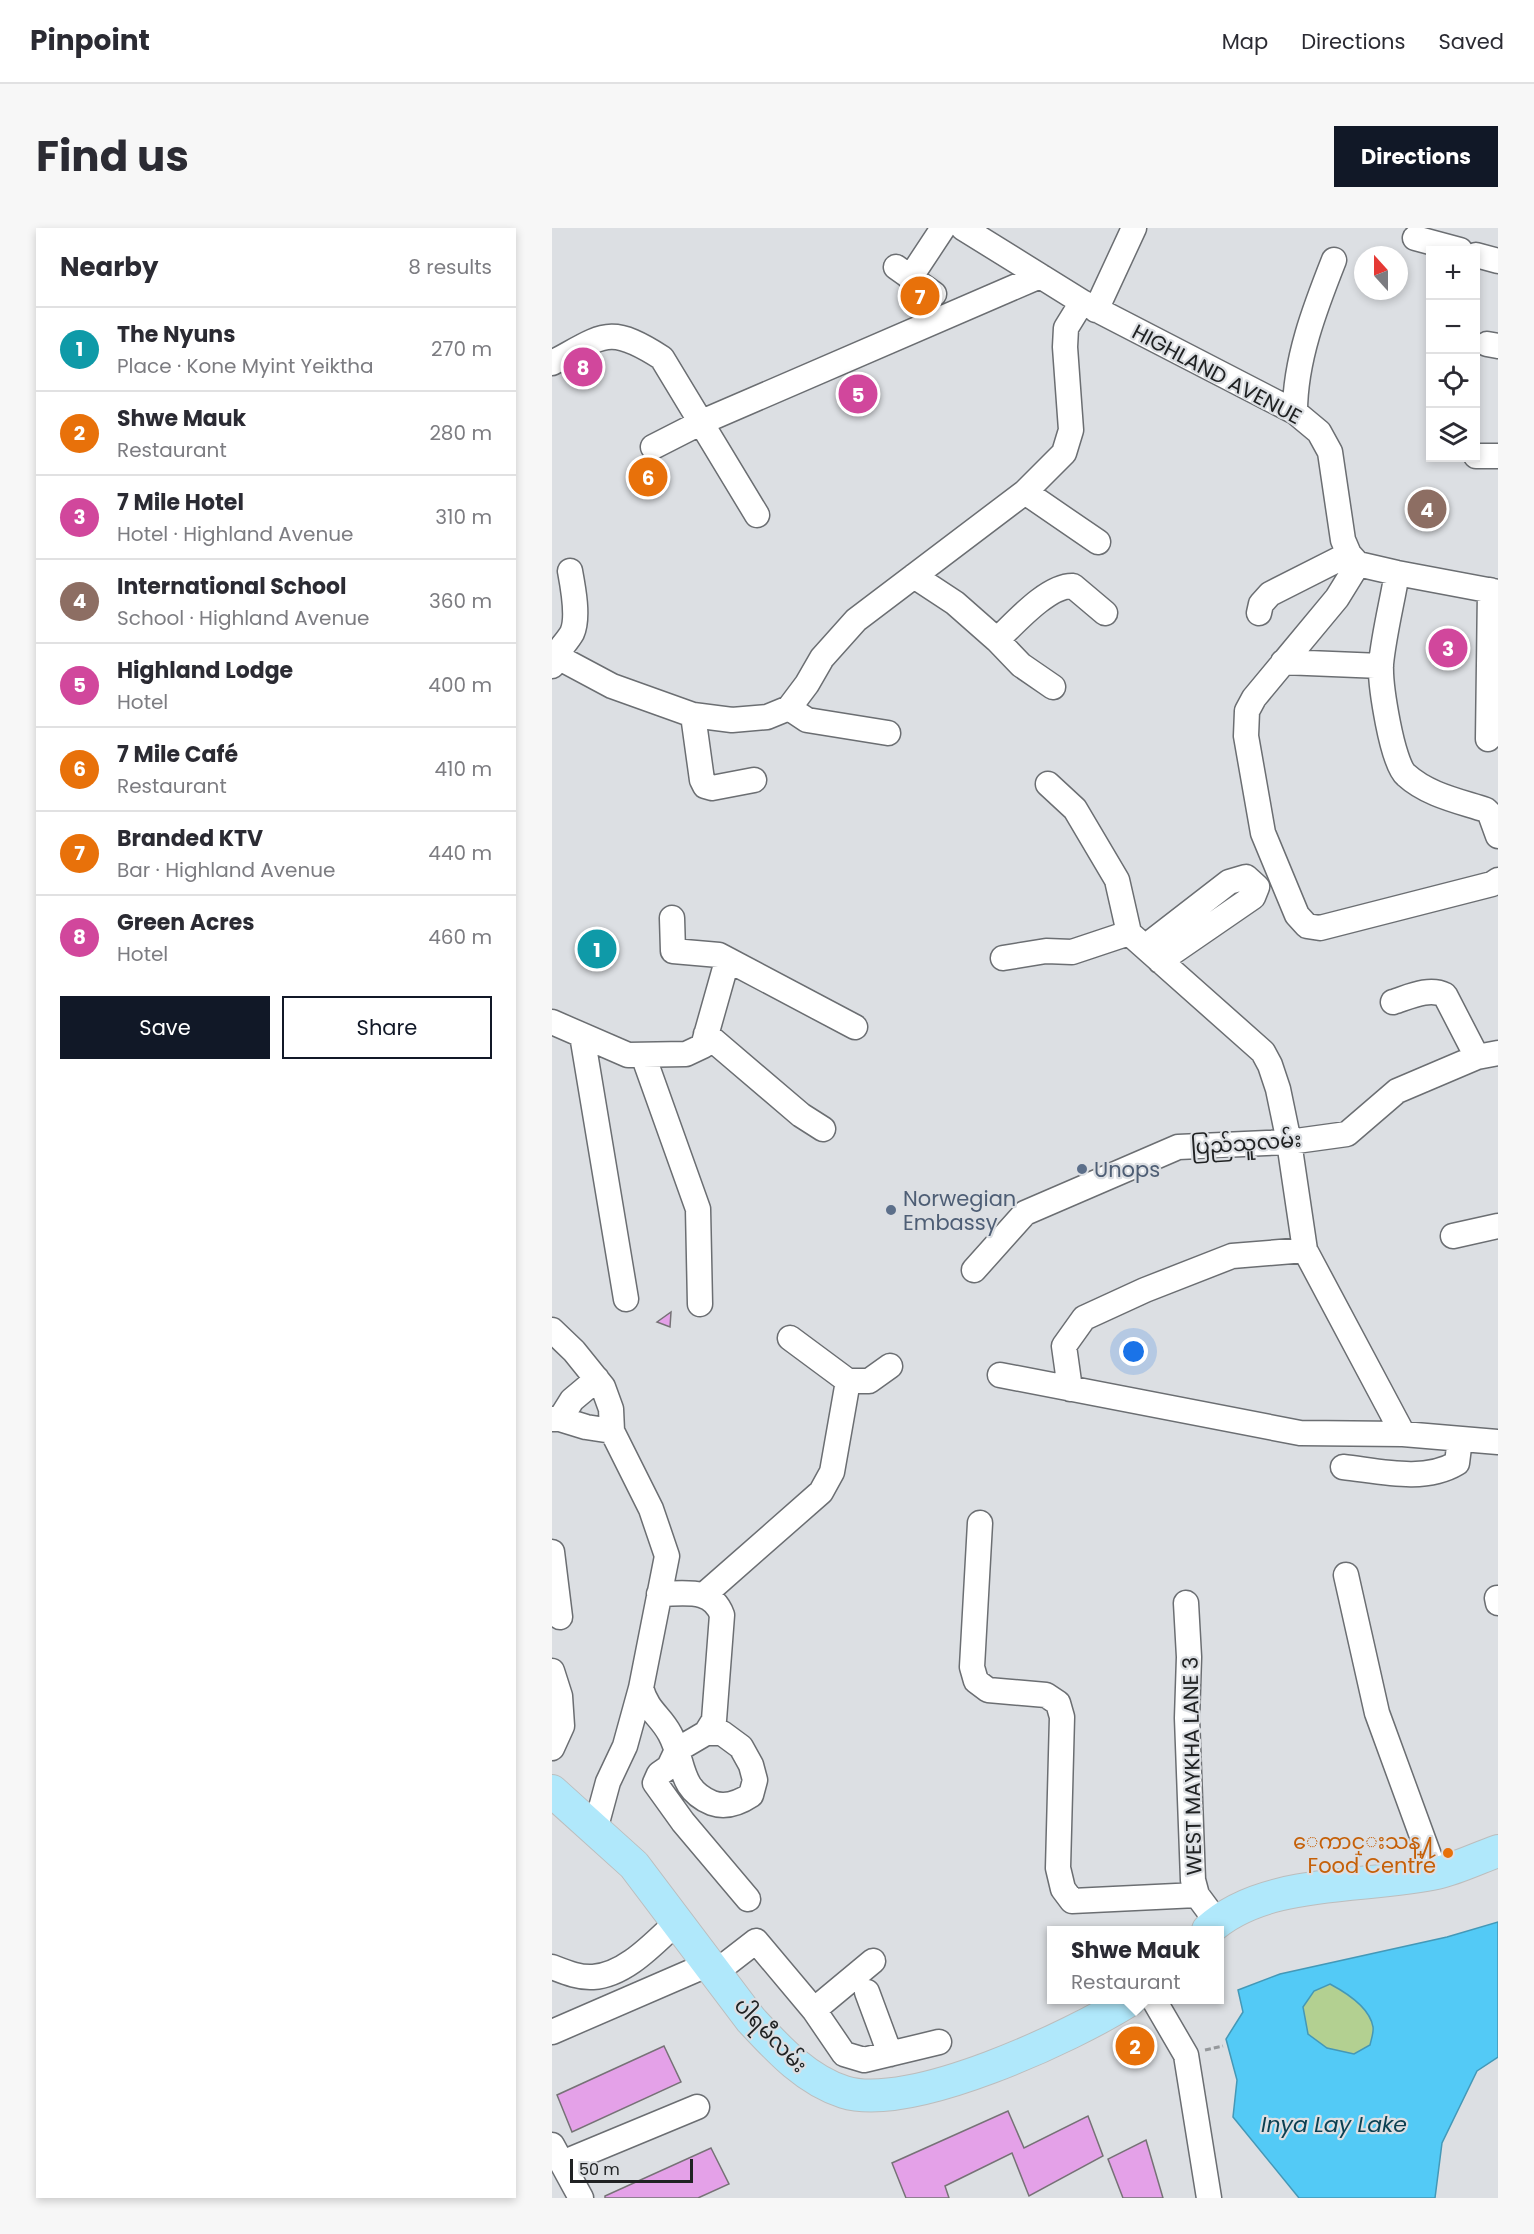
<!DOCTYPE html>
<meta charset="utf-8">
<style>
body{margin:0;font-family:Poppins,"Noto Sans Myanmar",sans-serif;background:#f7f7f7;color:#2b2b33}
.controls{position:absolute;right:18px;top:18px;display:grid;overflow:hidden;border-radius:0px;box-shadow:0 3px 9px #0003}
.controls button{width:54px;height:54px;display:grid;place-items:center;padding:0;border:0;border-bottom:2px solid #e1e1e2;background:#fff;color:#2b2b33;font:30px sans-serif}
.compass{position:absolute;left:802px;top:18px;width:54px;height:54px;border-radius:50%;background:#fff;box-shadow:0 3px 9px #0003;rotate:339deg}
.scale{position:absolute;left:18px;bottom:15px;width:123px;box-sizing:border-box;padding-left:6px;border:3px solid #202223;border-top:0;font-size:16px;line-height:21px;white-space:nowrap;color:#202223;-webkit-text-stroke:4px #dcdfe3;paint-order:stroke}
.you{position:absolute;left:582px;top:1124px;width:21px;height:21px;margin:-15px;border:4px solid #fff;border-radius:50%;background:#1a73e8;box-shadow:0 0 0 9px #1a73e833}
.badge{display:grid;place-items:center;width:39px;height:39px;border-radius:50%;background:#111827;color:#fff;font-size:20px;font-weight:700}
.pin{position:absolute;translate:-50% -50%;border:3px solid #fff;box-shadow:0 2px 6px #0006}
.popup{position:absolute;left:495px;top:1698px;width:177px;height:78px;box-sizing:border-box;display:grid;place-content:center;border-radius:0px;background:#fff;filter:drop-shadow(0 2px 4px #0005);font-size:20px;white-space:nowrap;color:#7c7c81}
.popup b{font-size:22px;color:#2b2b33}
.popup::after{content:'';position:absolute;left:50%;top:100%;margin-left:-12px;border:12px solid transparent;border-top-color:#fff}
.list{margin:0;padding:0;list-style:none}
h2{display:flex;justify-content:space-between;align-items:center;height:78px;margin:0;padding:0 24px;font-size:26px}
h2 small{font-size:20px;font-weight:400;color:#7c7c81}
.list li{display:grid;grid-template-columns:39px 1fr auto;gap:18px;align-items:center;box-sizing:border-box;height:84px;padding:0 24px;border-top:2px solid #e1e1e2}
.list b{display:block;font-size:22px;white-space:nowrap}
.list p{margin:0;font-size:20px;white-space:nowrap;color:#7c7c81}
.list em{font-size:20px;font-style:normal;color:#7c7c81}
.actions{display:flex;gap:12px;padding:18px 24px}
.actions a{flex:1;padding:14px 0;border:2px solid #111827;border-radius:0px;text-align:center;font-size:21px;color:#111827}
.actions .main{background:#111827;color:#fff}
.icon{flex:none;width:33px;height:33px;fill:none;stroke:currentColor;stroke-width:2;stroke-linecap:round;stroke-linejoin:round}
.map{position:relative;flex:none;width:946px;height:1970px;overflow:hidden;border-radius:0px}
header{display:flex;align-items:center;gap:36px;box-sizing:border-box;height:84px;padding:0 30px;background:#fff;border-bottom:2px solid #e1e1e2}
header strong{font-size:28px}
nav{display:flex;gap:33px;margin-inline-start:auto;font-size:21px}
.intro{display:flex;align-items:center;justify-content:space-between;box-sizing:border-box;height:144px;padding:0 36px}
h1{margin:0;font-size:42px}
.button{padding:15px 27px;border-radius:0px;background:#111827;color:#fff;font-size:21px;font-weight:700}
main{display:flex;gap:36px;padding:0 36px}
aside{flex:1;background:#fff;border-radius:0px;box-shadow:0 3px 9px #0003}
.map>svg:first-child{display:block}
</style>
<header>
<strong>Pinpoint</strong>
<nav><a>Map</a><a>Directions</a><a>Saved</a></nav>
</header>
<div class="intro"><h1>Find us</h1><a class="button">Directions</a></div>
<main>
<aside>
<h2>Nearby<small>8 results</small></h2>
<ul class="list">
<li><span class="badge" style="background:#0f9aa8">1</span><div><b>The Nyuns</b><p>Place · Kone Myint Yeiktha</p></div><em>270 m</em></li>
<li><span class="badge" style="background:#e8710a">2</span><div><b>Shwe Mauk</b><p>Restaurant</p></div><em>280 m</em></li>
<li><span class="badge" style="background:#d1479c">3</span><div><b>7 Mile Hotel</b><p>Hotel · Highland Avenue</p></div><em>310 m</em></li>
<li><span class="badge" style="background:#8d6e63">4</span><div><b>International School</b><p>School · Highland Avenue</p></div><em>360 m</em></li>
<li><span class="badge" style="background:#d1479c">5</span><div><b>Highland Lodge</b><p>Hotel</p></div><em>400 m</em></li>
<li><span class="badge" style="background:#e8710a">6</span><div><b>7 Mile Café</b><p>Restaurant</p></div><em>410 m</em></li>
<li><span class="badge" style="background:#e8710a">7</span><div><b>Branded KTV</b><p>Bar · Highland Avenue</p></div><em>440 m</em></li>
<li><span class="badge" style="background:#d1479c">8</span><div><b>Green Acres</b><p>Hotel</p></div><em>460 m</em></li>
</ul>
<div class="actions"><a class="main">Save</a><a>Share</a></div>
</aside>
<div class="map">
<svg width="946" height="1970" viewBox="0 0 946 1970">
<rect width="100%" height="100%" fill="#dcdfe3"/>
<path fill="#b3d091" d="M778,1756C793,1764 818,1780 821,1798C822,1804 819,1812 818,1817L802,1826L775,1820L756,1807L751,1779L762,1762Z"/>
<path fill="#53caf6" stroke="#4498b7" stroke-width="1.5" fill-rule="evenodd" d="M946,1694V1829L925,1843L890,1915L883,1970H747L681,1889L685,1852L674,1811L691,1784L686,1762L728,1746L895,1709ZM778,1756C793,1764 818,1780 821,1799C822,1804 819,1812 818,1817L802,1826L775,1820L756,1806L751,1779L762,1763Z"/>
<path fill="#e4a1e8" stroke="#767276" stroke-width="1.5" d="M51,716L53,724L39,727L38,718Z
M119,1084L118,1099L105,1094Z
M112,1818L129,1854L20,1904L5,1867Z
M456,1883L472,1920L536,1888L551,1928L477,1968L460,1925L393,1958L397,1970H354L340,1935Z
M594,1912L611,1970H571L556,1931Z
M159,1920L177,1956L146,1970H53V1968Z"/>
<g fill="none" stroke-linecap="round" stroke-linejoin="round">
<g stroke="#6b6e72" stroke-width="27">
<path id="minor" d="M411,0L530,74L743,184L767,204L778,224L791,312L797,326L806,336L845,345L946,364
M863,10L908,22
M924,27L946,33
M344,39L382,66
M358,50L391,0
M544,82L582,0
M935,116L946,118
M0,135C52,107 57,96 110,130L205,287
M743,184C743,132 763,80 782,32
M101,219L150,194L488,48
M924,228H946
M473,264L546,314
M806,336L785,370L702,470L695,483L694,508L711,605L745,687L755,698L768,700L940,656L946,652
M845,345C840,375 832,406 829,436C828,457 840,535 854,547C876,567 907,573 934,582L938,586L946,608
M362,348L403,375L445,412L469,437L501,459
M707,385L709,376L718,366L797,326
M445,412C463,395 496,357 521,358L553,385
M0,426L60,458L141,487L180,492L215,489L237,480L255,456L270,430L304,392L473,264L512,225L519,202L513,119L514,100L530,74
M731,434L829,438
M0,438C3,424 13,417 20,405C27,390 21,359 18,343
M237,480L255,492L336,505
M141,487L150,552L153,558L160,560L202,552
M936,511L938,362
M496,556L523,581L565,652L577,705L711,824L718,837L726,861L737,914L753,1022L851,1206
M120,690L121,723L167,727L303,799
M593,719L677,654L694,649L705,659L701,669L608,733
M451,730L494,723L520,724L577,705
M841,774C857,769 877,759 893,767L925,829
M0,794L76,827L134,826L151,818L175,733
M154,806L249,887L271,901
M30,807L74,1071
M91,827L146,981L148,1076
M901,1008L946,998
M422,1042L473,985L626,919L737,914L795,906L845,863L925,829L946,825
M0,1102L22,1123L51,1159L59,1181L60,1203L99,1281L115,1328L89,1460L73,1518L56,1554L43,1602
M238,1110L296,1153H317L338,1138
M448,1147L748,1205L851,1206L946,1214
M518,1161L512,1118L532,1090L593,1062L680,1028L753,1022
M0,1191H8L34,1199L60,1203
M8,1191L20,1172L45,1151
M791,1239C827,1243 872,1255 905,1235L908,1211
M428,1295L420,1439L424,1453L436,1462L494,1467L506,1475L510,1489L506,1640L511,1661L520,1673L645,1667
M0,1324L8,1389
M794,1347L825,1485L878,1630L886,1645
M107,1366C132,1366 160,1359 170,1387L162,1492L154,1505L125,1522L117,1539L107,1546L103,1555L131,1594L196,1671
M153,1366L269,1264L280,1244L296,1153
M945,1370L946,1375
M634,1375L637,1429L635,1490L641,1652L645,1667L665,1694
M0,1443L8,1468L10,1498L0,1520
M89,1460C96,1484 108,1487 118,1506C133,1534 126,1561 160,1575C174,1580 187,1575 199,1567L203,1552L199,1537L189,1519L170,1505H154
M0,1739C13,1744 27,1750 41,1749C74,1747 103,1714 125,1694
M164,1744L204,1713L262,1782L321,1733
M315,1764L338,1826
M602,1772L634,1827L657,1970
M262,1782L292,1826L312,1832L387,1814
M0,1804L157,1736
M0,1917L29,1970
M10,1935L145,1879"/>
</g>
<g stroke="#bcbdbd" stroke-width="34">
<path id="major" d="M0,1563L82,1637L199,1792C226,1821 254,1852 292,1864C358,1885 521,1808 578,1772
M656,1702C713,1649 813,1661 885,1645C906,1640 926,1630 946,1623"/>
</g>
<path stroke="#95989b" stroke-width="3" stroke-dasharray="6 3" stroke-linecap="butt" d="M653,1822L671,1818"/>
<use href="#minor" stroke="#fff" stroke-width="24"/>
<use href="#major" stroke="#b0e8fb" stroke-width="32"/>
</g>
<g fill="#5c6f8a" stroke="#dcdfe3" stroke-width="2">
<circle cx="530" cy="941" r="6"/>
<circle cx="339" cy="982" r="6"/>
</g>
<circle fill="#e8710a" stroke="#dcdfe3" stroke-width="2" cx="896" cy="1625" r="6"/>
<g text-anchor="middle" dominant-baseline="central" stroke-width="4.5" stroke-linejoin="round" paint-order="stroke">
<g font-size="21" fill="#202223" stroke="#dcdfe3">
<text transform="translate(665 146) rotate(28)">HIGHLAND AVENUE</text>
<text transform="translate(694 915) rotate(-4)">ပြည်သူလမ်း</text>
<text transform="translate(640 1538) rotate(-91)">WEST MAYKHA LANE 3</text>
<text transform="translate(219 1807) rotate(46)">ပါရမီလမ်း</text>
</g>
<g font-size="21" fill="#4e5e75" stroke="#dcdfe3" text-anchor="start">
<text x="542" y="941">Unops</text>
<text x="351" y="970">Norwegian<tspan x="351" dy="24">Embassy</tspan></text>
</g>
<g font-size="21" fill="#c56008" stroke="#dcdfe3" text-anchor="end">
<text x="884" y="1613">ေကာင္းသန္႔<tspan x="884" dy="24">Food Centre</tspan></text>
</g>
<g font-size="22" font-style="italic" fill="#0a3f51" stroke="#dcdfe3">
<text x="782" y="1896">Inya Lay Lake</text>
</g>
</g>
</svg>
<div class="controls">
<button>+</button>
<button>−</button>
<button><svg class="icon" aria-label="locate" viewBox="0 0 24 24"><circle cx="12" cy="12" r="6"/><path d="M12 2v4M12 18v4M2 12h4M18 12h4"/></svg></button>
<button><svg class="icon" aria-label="layers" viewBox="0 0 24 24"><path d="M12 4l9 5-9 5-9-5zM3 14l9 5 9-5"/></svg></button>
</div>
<svg class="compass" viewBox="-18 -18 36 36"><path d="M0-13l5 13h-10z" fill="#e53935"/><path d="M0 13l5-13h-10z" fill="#7c7c81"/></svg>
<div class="scale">50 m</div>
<div class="you"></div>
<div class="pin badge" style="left:45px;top:721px;background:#0f9aa8">1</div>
<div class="pin badge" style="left:583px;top:1818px;background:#e8710a">2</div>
<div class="popup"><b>Shwe Mauk</b>Restaurant</div>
<div class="pin badge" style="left:896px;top:420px;background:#d1479c">3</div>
<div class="pin badge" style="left:875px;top:281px;background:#8d6e63">4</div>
<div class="pin badge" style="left:306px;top:166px;background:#d1479c">5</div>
<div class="pin badge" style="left:96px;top:249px;background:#e8710a">6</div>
<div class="pin badge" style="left:368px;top:68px;background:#e8710a">7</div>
<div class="pin badge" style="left:31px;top:139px;background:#d1479c">8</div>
</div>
</main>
